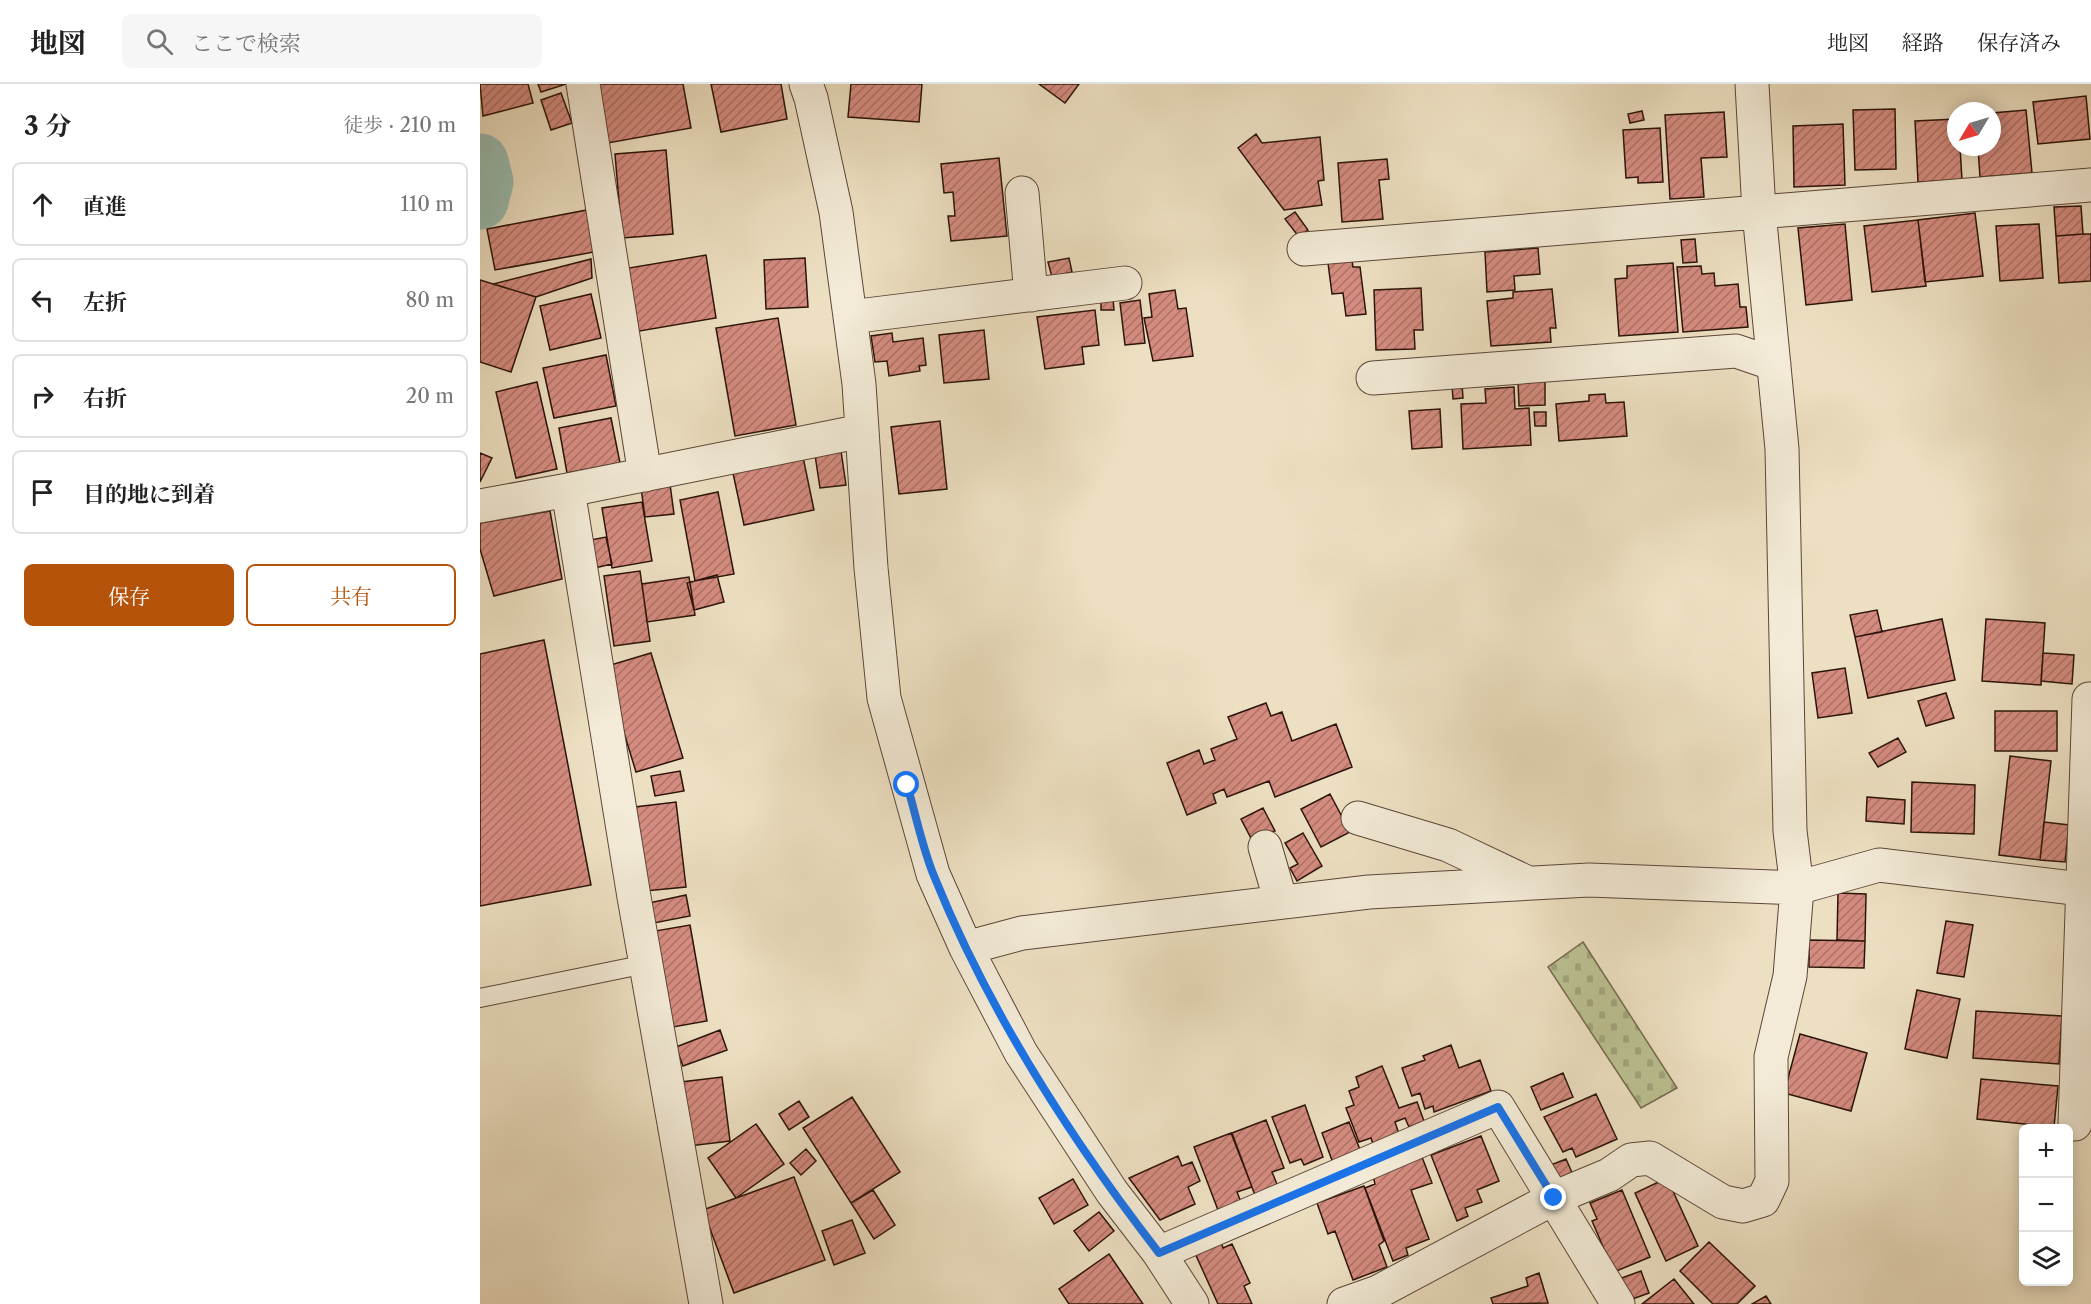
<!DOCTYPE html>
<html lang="ja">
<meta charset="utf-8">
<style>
body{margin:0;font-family:"Libre Caslon Text","Noto Serif JP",serif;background:#f6f6f6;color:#222}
.controls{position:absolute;right:18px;bottom:18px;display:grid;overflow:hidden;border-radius:9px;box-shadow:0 3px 15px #0003}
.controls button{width:54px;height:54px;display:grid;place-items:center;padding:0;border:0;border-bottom:2px solid #e0e0e0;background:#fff;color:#222;font:30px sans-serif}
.compass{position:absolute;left:1467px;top:18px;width:54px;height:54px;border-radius:50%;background:#fff;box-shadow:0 3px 15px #0003;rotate:232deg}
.stop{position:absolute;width:18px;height:18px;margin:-14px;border:4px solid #1a73e8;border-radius:50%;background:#fff}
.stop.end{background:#1a73e8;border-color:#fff;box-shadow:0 2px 6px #0008}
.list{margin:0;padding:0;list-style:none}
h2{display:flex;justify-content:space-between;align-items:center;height:78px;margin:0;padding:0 24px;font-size:26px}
h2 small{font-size:20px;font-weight:400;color:#767676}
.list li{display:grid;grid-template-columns:39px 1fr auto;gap:18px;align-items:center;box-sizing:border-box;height:84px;margin:0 12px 12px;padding:0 12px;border:2px solid #e0e0e0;border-radius:9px}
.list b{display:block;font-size:22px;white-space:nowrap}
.list em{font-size:20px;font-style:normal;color:#767676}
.actions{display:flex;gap:12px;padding:18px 24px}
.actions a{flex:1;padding:14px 0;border:2px solid #b45309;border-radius:9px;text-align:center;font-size:21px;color:#b45309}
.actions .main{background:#b45309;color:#fff}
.icon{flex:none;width:33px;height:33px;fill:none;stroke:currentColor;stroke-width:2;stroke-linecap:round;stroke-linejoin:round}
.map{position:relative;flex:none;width:1611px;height:1220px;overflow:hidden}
header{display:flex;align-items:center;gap:36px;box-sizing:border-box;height:84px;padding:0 30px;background:#fff;border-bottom:2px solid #e0e0e0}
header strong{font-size:28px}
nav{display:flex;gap:33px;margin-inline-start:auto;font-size:21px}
.search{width:420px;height:54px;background:#f6f6f6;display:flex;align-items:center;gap:15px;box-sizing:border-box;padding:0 21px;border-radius:9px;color:#767676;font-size:22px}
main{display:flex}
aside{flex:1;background:#fff}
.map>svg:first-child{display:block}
</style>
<header>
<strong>地図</strong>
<div class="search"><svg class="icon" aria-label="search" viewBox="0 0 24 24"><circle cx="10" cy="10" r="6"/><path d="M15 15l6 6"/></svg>ここで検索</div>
<nav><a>地図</a><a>経路</a><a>保存済み</a></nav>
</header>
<main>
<aside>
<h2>3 分<small>徒歩 · 210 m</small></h2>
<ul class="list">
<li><svg class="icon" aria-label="ahead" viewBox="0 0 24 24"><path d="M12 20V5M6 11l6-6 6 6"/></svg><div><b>直進</b></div><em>110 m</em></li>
<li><svg class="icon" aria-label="left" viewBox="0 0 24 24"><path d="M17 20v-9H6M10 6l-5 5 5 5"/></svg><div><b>左折</b></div><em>80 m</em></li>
<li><svg class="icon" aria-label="right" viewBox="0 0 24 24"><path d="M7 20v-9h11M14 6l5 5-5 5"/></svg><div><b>右折</b></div><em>20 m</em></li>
<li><svg class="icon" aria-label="arrive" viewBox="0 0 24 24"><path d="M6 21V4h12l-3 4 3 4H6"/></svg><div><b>目的地に到着</b></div></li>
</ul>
<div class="actions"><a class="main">保存</a><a>共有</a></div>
</aside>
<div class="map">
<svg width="1611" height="1220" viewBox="0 0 1611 1220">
<defs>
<pattern id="cemetery-stones" width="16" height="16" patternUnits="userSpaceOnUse" patternTransform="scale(1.5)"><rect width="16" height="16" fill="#bbc192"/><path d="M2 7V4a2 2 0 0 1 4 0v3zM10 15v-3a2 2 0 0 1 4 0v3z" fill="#a1a57d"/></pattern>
<pattern id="building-hatch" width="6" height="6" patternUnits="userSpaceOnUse" patternTransform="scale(1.5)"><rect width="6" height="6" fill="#d58c80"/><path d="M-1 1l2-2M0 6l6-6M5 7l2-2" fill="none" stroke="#ad7167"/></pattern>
</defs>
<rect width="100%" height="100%" fill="#ede0c2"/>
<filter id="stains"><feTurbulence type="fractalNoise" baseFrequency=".00333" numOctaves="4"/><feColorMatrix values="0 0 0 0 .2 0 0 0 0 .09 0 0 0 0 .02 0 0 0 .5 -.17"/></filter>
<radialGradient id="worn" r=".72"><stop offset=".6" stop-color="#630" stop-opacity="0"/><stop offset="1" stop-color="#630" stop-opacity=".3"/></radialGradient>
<path fill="url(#cemetery-stones)" stroke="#746a4e" stroke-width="1.5" d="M1103,858L1197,1004L1161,1024L1068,883Z"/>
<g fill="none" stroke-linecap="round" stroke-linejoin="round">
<path stroke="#99bdb1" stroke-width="57" d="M0,78L5,98L0,117"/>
</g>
<path fill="url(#building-hatch)" stroke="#2c130a" stroke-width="1.5" d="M0,0H48L53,19L3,32Z
M58,0H86L61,8Z
M117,0H203L211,44L128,59Z
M231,0H301L307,35L241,48Z
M371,0H442L439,38L368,33Z
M559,0H599L585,19Z
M81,9L92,39L71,46L61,16Z
M1606,12L1610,55L1558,60L1553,18Z
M1415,25L1416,85L1375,86L1373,26Z
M1546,26L1552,89L1500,93L1498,63H1512V29Z
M1162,27L1164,36L1150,39L1148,30Z
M1244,28L1247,73L1221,74L1224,113L1190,115L1185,31Z
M1476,35V63H1480L1482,96L1438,98L1435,37Z
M1363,40L1365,101L1314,103L1313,42Z
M1180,44L1183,98L1158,99V93L1146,94L1143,46Z
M776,50L782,59L840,53L844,96L838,97L842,121L804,126L758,64Z
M186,66L193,150L142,154L135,70Z
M519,74L527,152L471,157L468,132H475L473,108L464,109L461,80Z
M907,75L909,95L899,96L903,135L862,138L858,79Z
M1601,122L1603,150L1576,152L1574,123Z
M107,126L114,168L15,186L7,145Z
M815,128L828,146L819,153L805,135Z
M1495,129L1503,192L1445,198L1438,136Z
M1438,136L1446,202L1392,208L1384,142Z
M1365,140L1372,216L1326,221L1318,144Z
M1559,140L1563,194L1520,197L1516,142Z
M1603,150H1611V197L1579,199L1576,152Z
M1215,155L1217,178L1203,179L1201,156Z
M1058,164L1060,190L1034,192L1035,206L1007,208L1005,168Z
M226,171L236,234L154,248L143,185Z
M325,174L328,223L286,225L284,176Z
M589,174L592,188L572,193L568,178Z
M111,175L112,194L56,213L13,200Z
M872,176L873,183H880L886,230L866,232L863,209L852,210L848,179Z
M1193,179L1198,248L1139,252L1135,195L1147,194V182Z
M1221,182L1222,190L1234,189L1235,202L1258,200L1260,223H1266L1268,243L1203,248L1197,183Z
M0,196L56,213L31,288L0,278Z
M941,204L943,246H934L935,265L896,266L894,206Z
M1072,205L1076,244H1070L1071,258L1011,262L1007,217L1033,214V208Z
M695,206L698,225L706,224L713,272L673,277L664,234L672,233L669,210Z
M111,210L121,254L70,266L60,222Z
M633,215L634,226H621V216Z
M660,216L665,259L645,261L640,219Z
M615,226L619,261L602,263L604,280L565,285L557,233Z
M298,234L316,341L255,352L236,244Z
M504,246L509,295L464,299L459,251Z
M412,249L413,258L443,254L446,281L439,282L440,287L409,292L407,277L395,278L391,252Z
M126,271L136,322L74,334L63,284Z
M1038,297H1065V321L1039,322Z
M57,298L77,385L36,394L16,308Z
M982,300L983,314L973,315L972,301Z
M1034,303L1035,325L1049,324L1051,361L983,365L981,320L1006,319L1005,305Z
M1125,310L1126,319L1144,318L1147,352L1079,357L1076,320L1109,317V311Z
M960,325L962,363L932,365L929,327Z
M1054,328H1066V342H1055Z
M131,334L140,379L87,389L79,344Z
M460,337L467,405L419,410L411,343Z
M361,367L366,401L340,404L335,371Z
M0,369L12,374L0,398Z
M323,373L334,426L264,441L253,389Z
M190,400L194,430L165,433L161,404Z
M238,408L254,490L215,497L200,416Z
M162,418L172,477L132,484L122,424Z
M70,427L82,495L14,512L0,465V439Z
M126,453L132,480L110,485L105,457Z
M160,487L170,557L134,562L124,492Z
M237,491L244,518L214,526L207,499Z
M209,493L215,531L167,538L162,500Z
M1397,526L1402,548L1375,553L1370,531Z
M1462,535L1475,596L1388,614L1375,553Z
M1506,535L1565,539L1561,601L1502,597Z
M64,556L111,801L0,822V570Z
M171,569L203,674L156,688L124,583Z
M1563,569L1594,571L1592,600L1561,597Z
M1365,584L1372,629L1338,634L1332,589Z
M1466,609L1474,634L1446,642L1438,617Z
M786,619L791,632L802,628L812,657L856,640L872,683L795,713L789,697L747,713L744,705L733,710L736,719L707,731L687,679L719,666L724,680L735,676L731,665L757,655L748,633Z
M1515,627H1577V667H1515Z
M1418,654L1426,668L1398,683L1389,669Z
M1530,672L1571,677L1560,776L1519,771Z
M200,687L204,707L175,712L171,692Z
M1432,698L1495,701L1494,750L1431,748Z
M850,710L870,748L841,763L821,725Z
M1387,713L1425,716L1424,740L1386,737Z
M196,718L206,803L165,807L155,723Z
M783,724L795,747L773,758L761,735Z
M1564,738L1589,741L1585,778L1560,776Z
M823,749L842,782L817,797L810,784L818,780L805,759Z
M1358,809L1386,810L1385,857L1357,856Z
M206,811L210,832L174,839L169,819Z
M1466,837L1493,841L1484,893L1457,889Z
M210,841L227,937L193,943L175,847Z
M1329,856L1385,857L1384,884L1329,883Z
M1437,906L1480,915L1467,974L1425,965Z
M1496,927L1582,932L1579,980L1493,974Z
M240,946L247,966L203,982L196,963Z
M1320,950L1387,969L1371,1027L1304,1009Z
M971,961L979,984L1000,976L1011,1007L954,1028L953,1022L945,1025L940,1009L932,1012L922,984L945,976L943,972Z
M902,982L919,1024L937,1018L944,1037L929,1043L925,1034L915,1038L919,1050L893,1060L891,1054L879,1058L866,1024L874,1021L869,1007L879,1003L876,993Z
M1083,989L1093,1013L1061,1026L1051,1003Z
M242,993L250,1057L209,1062L201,998Z
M1501,995L1578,1002L1574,1043L1497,1035Z
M1116,1010L1137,1055L1096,1073L1092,1064L1083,1068L1064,1033Z
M372,1013L420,1088L371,1119L323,1044Z
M319,1017L329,1033L309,1046L299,1030Z
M825,1021L843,1073L824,1081L821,1075L810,1079L792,1033Z
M786,1036L804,1084L792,1088L799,1105L776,1114L752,1049Z
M869,1038L881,1068L853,1079L842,1049Z
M276,1040L304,1080L256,1114L228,1074Z
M751,1049L772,1103L757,1108L761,1118L738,1126L714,1063Z
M1001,1052L1019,1097L997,1106L1002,1118L985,1124L988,1132L977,1137L951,1071Z
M326,1065L336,1077L321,1091L310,1079Z
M698,1072L702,1082L712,1078L720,1097L708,1103L715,1120L680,1136L649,1094Z
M942,1073L952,1099L931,1106L949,1155L926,1164L928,1171L913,1177L885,1104L895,1100L893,1092Z
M1086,1075L1094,1093L1074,1101L1066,1083Z
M314,1093L345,1176L254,1209L223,1126Z
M1187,1094L1218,1162L1186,1177L1155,1109Z
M593,1095L608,1121L574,1140L559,1114Z
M884,1102L904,1157L899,1161L907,1183L873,1196L855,1147L848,1150L837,1119Z
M393,1106L415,1141L394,1155L371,1119Z
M1142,1106L1170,1173L1134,1188L1112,1137L1117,1135L1110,1119Z
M619,1128L634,1147L609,1167L594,1147Z
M372,1136L385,1169L354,1181L342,1147Z
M740,1155L743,1164L752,1160L770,1199L764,1202L772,1220H738L714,1167Z
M1229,1158L1275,1202L1257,1220H1233L1200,1187Z
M629,1170L663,1220H589L579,1205Z
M1161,1187L1169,1209L1147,1217L1139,1195Z
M1059,1189L1068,1219L1013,1220L1011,1214L1048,1202L1046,1194Z
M1194,1195L1214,1220H1162Z
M1286,1212L1291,1220H1272Z"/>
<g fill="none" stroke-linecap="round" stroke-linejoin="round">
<g stroke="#5c4638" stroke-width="20">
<path id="service" d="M0,914L166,880"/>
</g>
<g stroke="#5c4638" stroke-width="35">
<path id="minor" d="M103,0L165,391
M326,0L331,14L356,128L379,300L391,484L404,614L453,790L486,864L541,969L632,1108L679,1169L712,1220
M542,109L551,211
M824,165L1611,101
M370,233L645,199
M893,294L1256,267L1294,280
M88,406L382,347
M0,422L88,406L154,813L226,1220
M878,734L968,761L1044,797
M785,763L801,818
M486,864L542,849L889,808L1109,796L1317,804L1399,781L1611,806
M1595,1040L1609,615
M679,1169L1018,1023L1138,1220
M864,1220L898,1208L1074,1114L1129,1091L1151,1076L1170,1074L1243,1118L1263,1122L1283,1116L1292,1097L1291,973L1310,892L1317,804L1310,747L1302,365L1279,128L1272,0"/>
</g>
<use href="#service" stroke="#f3ebd7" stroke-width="18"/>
<use href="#minor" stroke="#f3ebd7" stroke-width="33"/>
</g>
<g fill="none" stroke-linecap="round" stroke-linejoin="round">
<path stroke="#1a73e8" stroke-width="8" d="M427,701C436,731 442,763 454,792C509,928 589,1053 679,1169L1018,1023L1074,1114"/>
</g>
<rect width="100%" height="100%" filter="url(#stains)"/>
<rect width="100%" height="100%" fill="url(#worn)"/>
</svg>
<div class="controls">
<button>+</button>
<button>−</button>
<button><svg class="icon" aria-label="layers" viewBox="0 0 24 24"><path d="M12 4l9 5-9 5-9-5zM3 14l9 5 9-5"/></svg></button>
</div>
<svg class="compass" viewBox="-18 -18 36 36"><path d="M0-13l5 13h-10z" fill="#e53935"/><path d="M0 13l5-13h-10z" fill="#767676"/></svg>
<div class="stop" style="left:427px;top:701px"></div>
<div class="stop end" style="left:1074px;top:1114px"></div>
</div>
</main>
